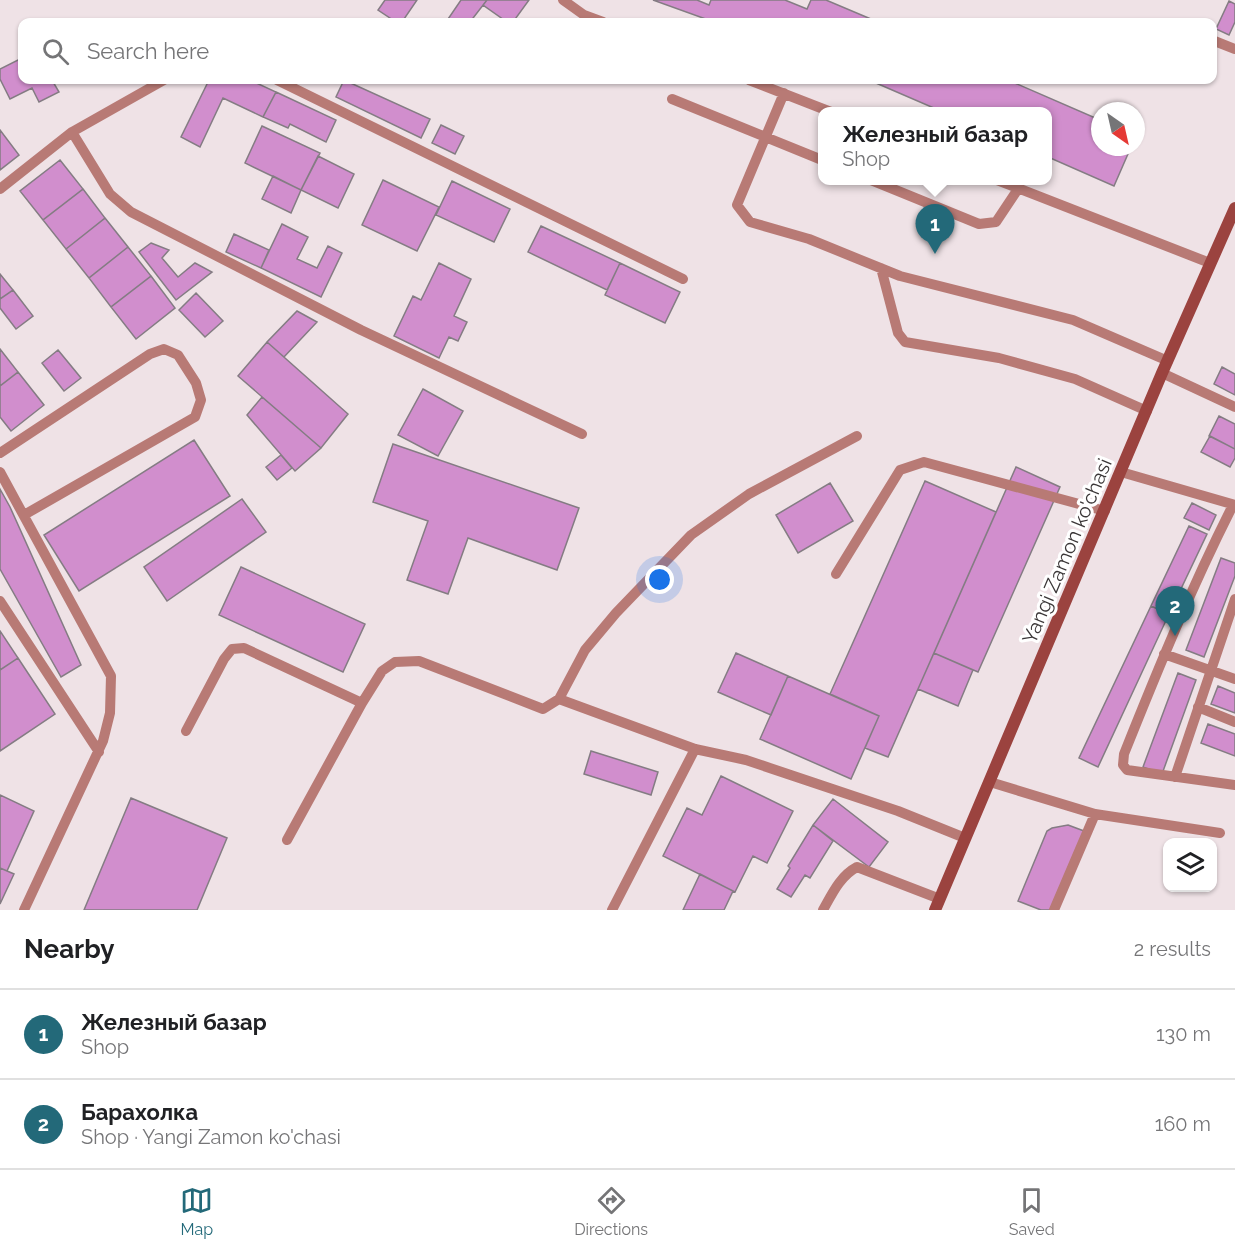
<!DOCTYPE html>
<meta charset="utf-8">
<style>
body{margin:0;font-family:Raleway,sans-serif;background:#f6f6f6;color:#202124}
.controls{position:absolute;right:18px;bottom:18px;display:grid;overflow:hidden;border-radius:12px;box-shadow:0 2px 4px #0004}
.controls button{width:54px;height:54px;display:grid;place-items:center;padding:0;border:0;border-bottom:2px solid #e0e0e0;background:#fff;color:#202124;font:30px sans-serif}
.compass{position:absolute;left:1091px;top:102px;width:54px;height:54px;border-radius:50%;background:#fff;box-shadow:0 2px 4px #0004;rotate:146deg}
.you{position:absolute;left:660px;top:580px;width:21px;height:21px;margin:-15px;border:4px solid #fff;border-radius:50%;background:#1a73e8;box-shadow:0 0 0 9px #1a73e833}
.badge{display:grid;place-items:center;width:39px;height:39px;border-radius:50%;background:#236979;color:#fff;font-size:20px;font-weight:700}
.pin{position:absolute;translate:-50% -50px;filter:drop-shadow(0 2px 3px #0008)}
.pin::after{content:'';position:absolute;top:32px;width:21px;height:18px;background:inherit;clip-path:polygon(0 0,100% 0,50% 100%)}
.popup{position:absolute;left:818px;top:107px;width:234px;height:78px;box-sizing:border-box;display:grid;place-content:center;border-radius:12px;background:#fff;filter:drop-shadow(0 2px 4px #0005);font-size:20px;white-space:nowrap;color:#757577}
.popup b{font-size:22px;color:#202124}
.popup::after{content:'';position:absolute;left:50%;top:100%;margin-left:-12px;border:12px solid transparent;border-top-color:#fff}
.list{margin:0;padding:0;list-style:none}
h2{display:flex;justify-content:space-between;align-items:center;height:78px;margin:0;padding:0 24px;font-size:26px}
h2 small{font-size:20px;font-weight:400;color:#757577}
.list li{display:grid;grid-template-columns:39px 1fr auto;gap:18px;align-items:center;box-sizing:border-box;height:90px;padding:0 24px;border-top:2px solid #e0e0e0}
.list b{display:block;font-size:22px;white-space:nowrap}
.list p{margin:0;font-size:20px;white-space:nowrap;color:#757577}
.list em{font-size:20px;font-style:normal;color:#757577}
.icon{flex:none;width:33px;height:33px;fill:none;stroke:currentColor;stroke-width:2;stroke-linecap:round;stroke-linejoin:round}
.map{position:relative;flex:none;width:1235px;height:910px;overflow:hidden}
.search{position:absolute;background:#fff;box-shadow:0 2px 4px #0004;left:18px;right:18px;top:18px;height:66px;display:flex;align-items:center;gap:15px;box-sizing:border-box;padding:0 21px;border-radius:12px;color:#757577;font-size:22px}
.sheet{height:258px;background:#fff}
nav{display:flex;justify-content:space-around;align-items:center;box-sizing:border-box;height:84px;border-top:2px solid #e0e0e0;background:#fff;font-size:16px;color:#757577}
nav a{display:grid;justify-items:center;gap:3px}
nav .on{color:#236979}
.map>svg:first-child{display:block}
</style>
<div class="map">
<svg width="1235" height="910" viewBox="0 0 1235 910">
<rect width="100%" height="100%" fill="#efe2e6"/>
<path fill="#d18ecd" stroke="#847c83" stroke-width="1.5" d="M385,0H417L402,22H396L378,10Z
M461,0H487L470,22H446Z
M487,0H529L513,22H507L483,5Z
M653,0H697L709,5L711,0H785L807,9L811,0H826L878,22H714Z
M1229,1L1235,4V22L1229,35L1216,29Z
M22,58V80H52L59,92L39,102L32,88L10,99L0,79V69Z
M209,80H250L276,92L263,117L223,98L200,147L181,137Z
M344,80L430,119L421,138L336,97Z
M869,80H1008L1100,120V147H1131L1114,186L1048,157V112H943Z
M276,92L336,120L326,142L290,124L288,128L263,117Z
M441,125L464,136L455,154L432,143Z
M262,126L320,153L301,190L245,163Z
M0,130L19,155L0,170Z
M318,156L354,174L338,208L301,190Z
M60,160L83,189L43,220L20,191Z
M273,176L301,190L291,213L262,199Z
M383,180L439,207L417,251L362,225Z
M452,181L510,209L494,242L436,215Z
M83,189L105,218L66,249L43,220Z
M105,218L128,247L89,278L66,249Z
M282,224L308,237L297,259L317,268L328,246L342,253L321,297L261,268Z
M541,226L620,263L607,290L528,252Z
M234,234L269,250L261,268L226,252Z
M151,243L169,250L162,258L178,277L195,263L212,272L176,300L139,252Z
M128,247L151,276L111,307L89,278Z
M439,263L471,279L454,316L467,322L458,341L449,337L439,358L394,336L413,296L421,300Z
M620,263L680,292L665,323L605,295Z
M0,274L13,290L0,299Z
M151,276L175,308L136,339L111,307Z
M13,290L33,316L16,329L0,308V299Z
M196,293L223,321L205,337L179,310Z
M297,311L317,322L284,357L267,342Z
M267,342L348,414L321,448L238,376Z
M0,349L18,372L0,386Z
M58,350L81,378L64,391L42,363Z
M1222,367L1235,374V395L1214,384Z
M18,372L44,405L11,431L0,417V386Z
M423,389L463,411L438,456L398,435Z
M262,397L321,448L295,471L247,415Z
M1219,416L1235,424V449L1209,436Z
M1210,436L1235,449V458L1230,467L1201,452Z
M194,440L230,496L79,591L44,535Z
M393,444L579,508L557,570L468,538L448,594L407,580L428,521L373,502Z
M281,455L292,468L277,480L266,467Z
M1016,467L1060,487L978,672L934,653Z
M925,481L996,512L888,757L865,748L879,716L830,694Z
M830,483L853,521L798,553L776,515Z
M0,489L10,507L81,665L61,677L0,569Z
M242,499L266,532L167,601L144,567Z
M1192,503L1216,515L1209,530L1184,518Z
M1189,526L1207,534L1169,614L1151,606Z
M1221,558L1235,563V576L1204,657L1186,650Z
M241,567L365,624L343,672L219,615Z
M1151,606L1169,614L1098,767L1079,758Z
M0,631L18,658L0,670Z
M736,653L788,676L771,715L718,692Z
M934,653L973,670L958,706L918,689Z
M18,658L55,714L0,751V670Z
M1178,673L1196,680L1162,774L1143,767Z
M788,676L879,716L851,779L760,739Z
M1218,686L1235,693V713L1211,704Z
M1208,724L1235,734V756L1201,743Z
M591,751L658,772L651,795L584,774Z
M721,776L793,811L767,863L753,856L735,892L663,856L687,808L702,815Z
M0,795L34,811L7,871L0,868Z
M131,798L227,838L197,910H84Z
M833,799L888,842L869,867L813,825Z
M813,825L833,841L810,878L805,875L791,897L777,889L790,868L788,866Z
M1068,825L1084,831L1050,910H1041L1018,901L1047,831L1052,828Z
M0,868L14,874L0,904Z
M700,874L733,891L724,910H683Z"/>
<g fill="none" stroke-linecap="round" stroke-linejoin="round">
<path stroke="#b87a75" stroke-width="10" d="M563,0L584,15L603,22
M1212,40L1235,49
M277,80L683,279
M749,80L831,112
M784,93L737,205L750,222L809,239L900,276L1073,320L1168,361
M672,99L822,160
M72,132L164,80
M871,180L979,224L996,222L1018,189
M997,180L1210,263
M0,189L72,132L110,194L131,212L361,330L582,434
M881,268L898,333L905,342L999,358L1075,379L1147,411
M1162,373L1235,407
M0,453L150,354L164,349L178,355L196,383L201,400L195,417L24,515
M0,472L111,676L110,713L103,741L24,910
M1121,472L1235,505
M1233,505C1192,586 1158,669 1124,754L1123,765L1127,770L1235,785
M836,574L900,470L924,462L1105,511
M0,601L99,752
M1164,654L1235,679
M559,699L585,650L616,613L691,535L749,494L857,436
M1198,707L1235,722
M186,731L224,659L232,649L244,648L362,703
M1175,777L1235,599
M990,782L1095,814L1220,833
M287,840L362,703L382,671L395,662L419,661L543,709L559,699L695,749L746,760L898,811L965,838
M612,910L695,749
M823,910C832,894 840,876 857,867L940,899
M1054,910L1095,814"/>
<path stroke="#9b433f" stroke-width="12" d="M935,910L1162,373L1235,208"/>
</g>
<g text-anchor="middle" dominant-baseline="central" stroke-width="6" stroke-linejoin="round" paint-order="stroke">
<g font-size="20" fill="#3b3738" stroke="#fff">
<text transform="translate(1067 551) rotate(-67)">Yangi Zamon ko'chasi</text>
</g>
</g>
</svg>
<div class="controls">
<button><svg class="icon" aria-label="layers" viewBox="0 0 24 24"><path d="M12 4l9 5-9 5-9-5zM3 14l9 5 9-5"/></svg></button>
</div>
<svg class="compass" viewBox="-18 -18 36 36"><path d="M0-13l5 13h-10z" fill="#e53935"/><path d="M0 13l5-13h-10z" fill="#757577"/></svg>
<div class="you"></div>
<div class="pin badge" style="left:935px;top:254px">1</div>
<div class="popup"><b>Железный базар</b>Shop</div>
<div class="pin badge" style="left:1175px;top:636px">2</div>
<div class="search"><svg class="icon" aria-label="search" viewBox="0 0 24 24"><circle cx="10" cy="10" r="6"/><path d="M15 15l6 6"/></svg>Search here</div>
</div>
<section class="sheet">
<h2>Nearby<small>2 results</small></h2>
<ul class="list">
<li><span class="badge">1</span><div><b>Железный базар</b><p>Shop</p></div><em>130 m</em></li>
<li><span class="badge">2</span><div><b>Барахолка</b><p>Shop · Yangi Zamon ko'chasi</p></div><em>160 m</em></li>
</ul>
</section>
<nav>
<a class="on"><svg class="icon" aria-label="map" viewBox="0 0 24 24"><path d="M3 6l6-2 6 2 6-2v14l-6 2-6-2-6 2zM9 4v14M15 6v14"/></svg>Map</a>
<a><svg class="icon" aria-label="directions" viewBox="0 0 24 24"><path d="M12 3l9 9-9 9-9-9zM9 14v-3h6M13 9l2 2-2 2"/></svg>Directions</a>
<a><svg class="icon" aria-label="saved" viewBox="0 0 24 24"><path d="M7 4h10v16l-5-4-5 4z"/></svg>Saved</a>
</nav>
